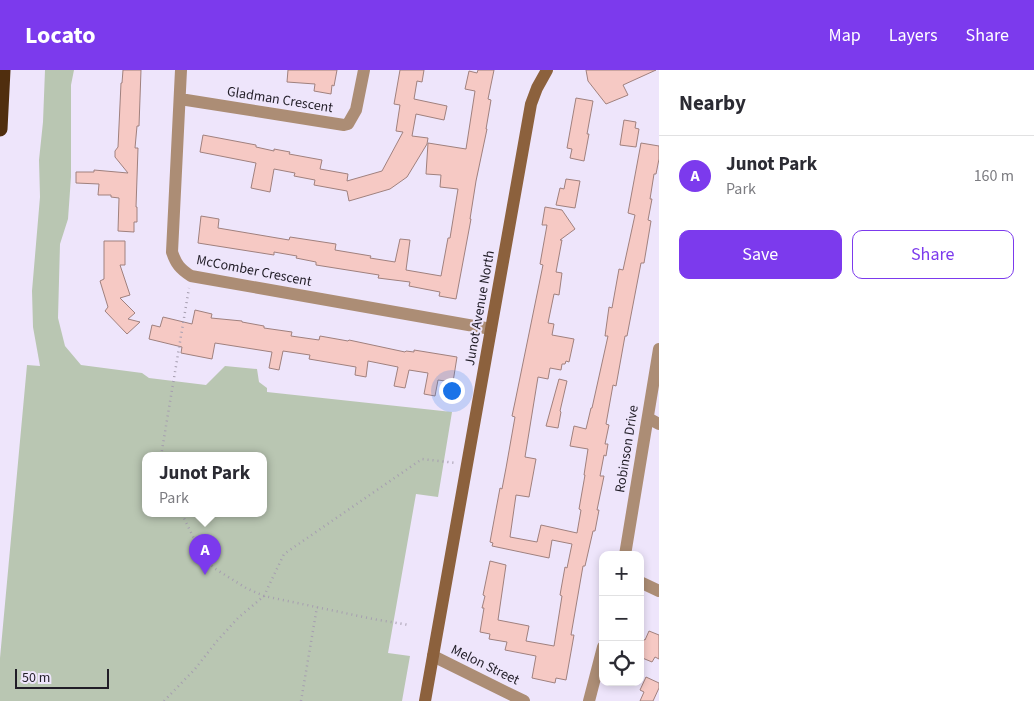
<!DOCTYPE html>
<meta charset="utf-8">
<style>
body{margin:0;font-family:"Source Sans 3",sans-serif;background:#f7f7f7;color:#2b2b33}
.controls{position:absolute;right:15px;bottom:15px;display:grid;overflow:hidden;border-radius:10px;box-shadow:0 2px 8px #0003}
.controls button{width:45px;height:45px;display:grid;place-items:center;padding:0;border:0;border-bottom:1px solid #e1e1e2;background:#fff;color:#2b2b33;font:25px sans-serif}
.scale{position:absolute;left:15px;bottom:12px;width:94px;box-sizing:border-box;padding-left:5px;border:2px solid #211d27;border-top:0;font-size:14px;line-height:18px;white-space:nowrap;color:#211d27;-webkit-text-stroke:4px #eee5fb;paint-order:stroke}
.you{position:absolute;left:451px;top:320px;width:18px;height:18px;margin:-12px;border:4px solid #fff;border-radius:50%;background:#1a73e8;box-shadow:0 0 0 8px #1a73e833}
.badge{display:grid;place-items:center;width:32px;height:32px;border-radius:50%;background:#7c3aed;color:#fff;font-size:16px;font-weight:700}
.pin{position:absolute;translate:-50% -41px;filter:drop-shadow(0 1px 2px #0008)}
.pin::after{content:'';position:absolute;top:26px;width:18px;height:15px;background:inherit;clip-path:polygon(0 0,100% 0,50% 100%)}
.popup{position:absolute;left:142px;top:382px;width:125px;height:65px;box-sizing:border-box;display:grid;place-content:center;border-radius:10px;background:#fff;filter:drop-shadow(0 1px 4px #0005);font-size:16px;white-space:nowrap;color:#7c7c81}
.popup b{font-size:19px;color:#2b2b33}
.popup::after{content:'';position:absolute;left:50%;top:100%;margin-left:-10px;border:10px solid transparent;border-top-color:#fff}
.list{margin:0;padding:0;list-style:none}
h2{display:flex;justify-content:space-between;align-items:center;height:65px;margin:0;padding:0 20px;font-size:21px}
h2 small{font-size:16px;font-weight:400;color:#7c7c81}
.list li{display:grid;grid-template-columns:32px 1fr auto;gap:15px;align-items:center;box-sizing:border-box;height:80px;padding:0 20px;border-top:1px solid #e1e1e2}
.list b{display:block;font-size:19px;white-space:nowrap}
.list p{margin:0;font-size:16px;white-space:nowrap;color:#7c7c81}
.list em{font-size:16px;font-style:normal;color:#7c7c81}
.actions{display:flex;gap:10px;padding:15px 20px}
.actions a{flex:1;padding:11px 0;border:1px solid #7c3aed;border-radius:10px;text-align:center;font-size:18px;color:#7c3aed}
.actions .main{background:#7c3aed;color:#fff}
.icon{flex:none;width:28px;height:28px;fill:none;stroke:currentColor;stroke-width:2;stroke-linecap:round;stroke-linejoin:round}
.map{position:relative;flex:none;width:659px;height:631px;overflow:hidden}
header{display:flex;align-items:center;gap:30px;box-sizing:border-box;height:70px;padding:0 25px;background:#7c3aed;color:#fff}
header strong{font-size:24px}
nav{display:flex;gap:28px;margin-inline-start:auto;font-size:18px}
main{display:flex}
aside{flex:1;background:#fff}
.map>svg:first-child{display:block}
</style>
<header>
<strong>Locato</strong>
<nav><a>Map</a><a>Layers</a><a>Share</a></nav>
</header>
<main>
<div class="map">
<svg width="659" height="631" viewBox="0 0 659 631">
<rect width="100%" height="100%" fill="#eee5fb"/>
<path fill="#b9c6b2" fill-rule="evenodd" d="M45,0H74L71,15V107L68,149L60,174L58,248L65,276L81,295L142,303L149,308L206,315L225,296L257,299L259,312L267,318V322L452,342L438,427L416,424L388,583L410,586L402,631H0V588L27,295L40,296L33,257L32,221L40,127L39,90L43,52ZM146,386H264V444H146Z"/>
<path fill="#f6c9c4" stroke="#a0817e" d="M123,0H141L139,56H137L135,78H138L136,137H137V152H134V162L118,161L119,128L111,127V125H98L99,114L76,113V102H94V100L128,103L115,87V81L118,77L121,13H122Z
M288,0H337L334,16L332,15L331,24L314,21L315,14L287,12Z
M400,0H424L422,12L417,11L414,29L447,36L444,50L416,44L412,66L428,68L427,74L407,107L390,119L349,131L347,121L314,115L315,110L294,106L295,103L274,99L270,122L251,118L256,93L200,82L203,65L256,75V77L274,81V79L290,82L289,84L322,90L320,99L348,104L347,111L382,101L403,62L396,61L400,35L394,34Z
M478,0H494L488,29L491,30L486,59H487L476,111L470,149H471L456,229L439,226L440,222L409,216L410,212L378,208L379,205L316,195V192L296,188L297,186L274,182V185L198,173L201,146L219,149L218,158L289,170L290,167L336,174L335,180L371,186L370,188L395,192L400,169L410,170L406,200L441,206L448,168H450L458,119L440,117L441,105L426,104L428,73L466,79L475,21L465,19L469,1L477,3Z
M586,0H656L623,15L628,25L606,34L588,11Z
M576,28L593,31L587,64H589L584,91L570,88L572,79L567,78Z
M624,50L636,52L635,58L639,59L636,77L620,75Z
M641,73L659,76V89L656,104H654L650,129H652L648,150L651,151L644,193H641L627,266H625L616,316L613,315L606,354L609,355L605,374H608L606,386L604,385L600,406H604L597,440H599L595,461H593L585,496H583L571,565H574L566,610L556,608L555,613L532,608L536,586L505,580L507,572L489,569L490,564L480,562L484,538H482L485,526L483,525L490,491L506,495L498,550L529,556L526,571L554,576L562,526L560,525L565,497L567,498L572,474L552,470L549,488L492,476L493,473L490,472L500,418L502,419L506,398L515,347L512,346L515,332L543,195L540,194L547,155H542L545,137L562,140L575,159L560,170H562L556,202L562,203L559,225L554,224L548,253L554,254L552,265L574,269L569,292L566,291L565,294H562L561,300L550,298L548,309L538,307L525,387L536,389L529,427L516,425L510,467L537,472L541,455L577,463L581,440L579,439L585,405H584L588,379L570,376L574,356L586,359L591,338H592L608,266H605L609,237L612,238L619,199L623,200L635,145L628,143Z
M566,109L580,111L575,138L556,135L560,118L564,119Z
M104,171H125V195H120L130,225L120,228L135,243L128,249L140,252L127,264L105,241L108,237L100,211L104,209Z
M195,240L212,244L211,248L242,251V252L264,256V258L292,262L291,266L319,270L320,266L348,271L349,270L405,282L406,281L414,282V280L457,287L453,312L438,310L435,326L424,324L428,303L409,300L405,318L394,316L398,297L368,291L366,307L355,305L356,297L309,289L310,285L283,281L279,300L269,298L272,282L215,273L212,289L181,283L182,277L149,269L152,255L160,257L163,247L192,254Z
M559,309L567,311L560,341L561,342L558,358L546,356Z
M649,561L659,565V589L655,587L652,592L640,587V568L645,570Z
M646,607L659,613V618L653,631H640L644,622L640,620Z"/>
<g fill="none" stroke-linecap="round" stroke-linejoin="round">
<path stroke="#a69eb0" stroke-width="2.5" stroke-dasharray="1 4" stroke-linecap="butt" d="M161,386L189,218
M182,444L202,485L214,498L246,518L264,526L373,549L409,555
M164,631L195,599L217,571L238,548L264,526L284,484L422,389L456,393
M301,631L317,537"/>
<path stroke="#ac8d75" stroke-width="12" d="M181,0L172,182C176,194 180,199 191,206L491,259
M180,29L344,55L348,54L356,40L364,0
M648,348L659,354
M625,485L659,279
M640,512L659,521
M433,586L524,631
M589,631L603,577"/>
<path stroke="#8c613d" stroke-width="12" d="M425,631L531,34L537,18L547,0"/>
<path stroke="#502e0e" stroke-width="15" d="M0,59L3,0"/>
</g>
<g text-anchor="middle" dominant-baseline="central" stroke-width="4" stroke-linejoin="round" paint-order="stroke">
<g font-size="14" fill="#211d27" stroke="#eee5fb">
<text transform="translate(280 30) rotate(9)">Gladman Crescent</text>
<text transform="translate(254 201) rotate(11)">McComber Crescent</text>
<text transform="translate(480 238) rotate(-80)">Junot Avenue North</text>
<text transform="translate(627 379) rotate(-81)">Robinson Drive</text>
<text transform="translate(485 595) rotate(26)">Melon Street</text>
</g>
</g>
</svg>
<div class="controls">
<button>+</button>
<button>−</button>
<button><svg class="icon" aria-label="locate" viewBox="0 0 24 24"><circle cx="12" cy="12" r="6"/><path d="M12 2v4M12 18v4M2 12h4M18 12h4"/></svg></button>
</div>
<div class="scale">50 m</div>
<div class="you"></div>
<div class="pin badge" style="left:205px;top:505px">A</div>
<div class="popup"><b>Junot Park</b>Park</div>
</div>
<aside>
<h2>Nearby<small></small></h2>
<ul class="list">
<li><span class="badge">A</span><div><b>Junot Park</b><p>Park</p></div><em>160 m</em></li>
</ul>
<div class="actions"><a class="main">Save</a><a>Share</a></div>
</aside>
</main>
